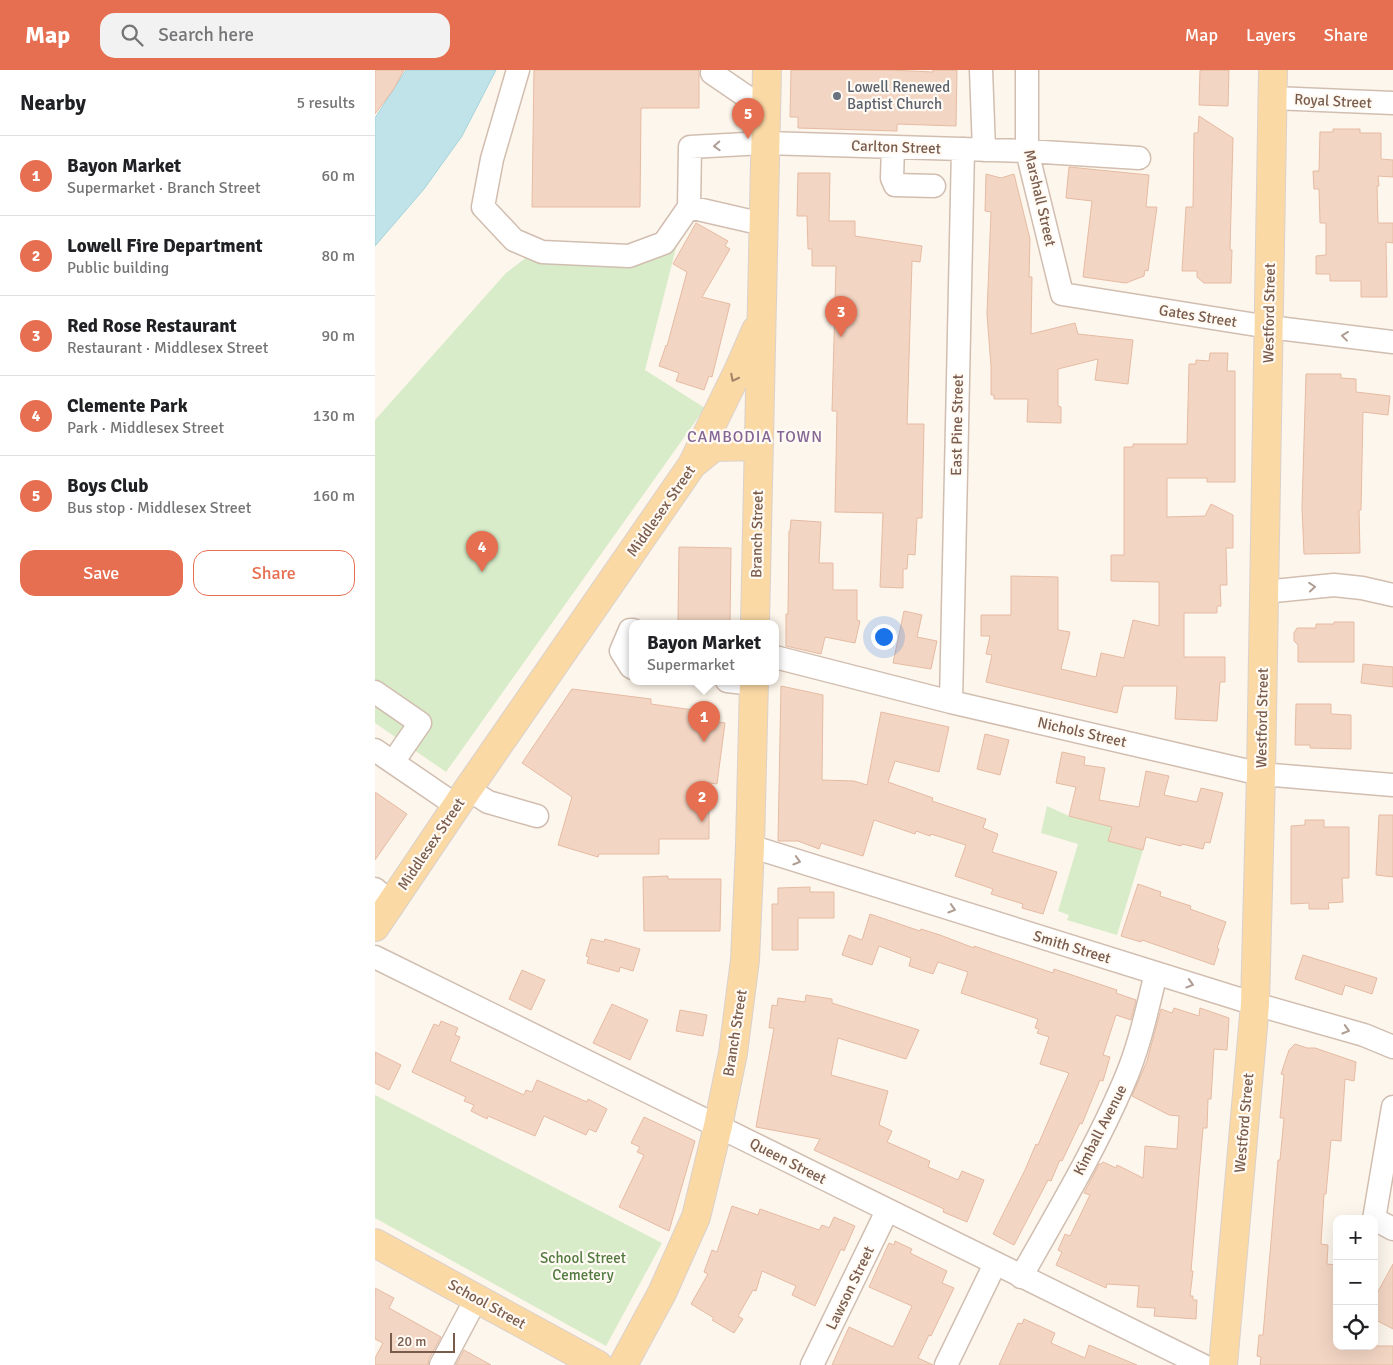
<!DOCTYPE html>
<meta charset="utf-8">
<style>
body{margin:0;font-family:Signika,sans-serif;background:#f2f2f2;color:#202124}
.controls{position:absolute;right:15px;bottom:15px;display:grid;overflow:hidden;border-radius:10px;box-shadow:0 5px 20px #0002}
.controls button{width:45px;height:45px;display:grid;place-items:center;padding:0;border:0;border-bottom:1px solid #e0e0e0;background:#fff;color:#202124;font:25px sans-serif}
.scale{position:absolute;left:15px;bottom:12px;width:65px;box-sizing:border-box;padding-left:5px;border:2px solid #7a5c4d;border-top:0;font-size:14px;line-height:18px;white-space:nowrap;color:#7a5c4d;-webkit-text-stroke:4px #fffaf3;paint-order:stroke}
.you{position:absolute;left:508px;top:566px;width:18px;height:18px;margin:-12px;border:4px solid #fff;border-radius:50%;background:#1a73e8;box-shadow:0 0 0 8px #1a73e833}
.badge{display:grid;place-items:center;width:32px;height:32px;border-radius:50%;background:#e76f51;color:#fff;font-size:16px;font-weight:700}
.pin{position:absolute;translate:-50% -41px;filter:drop-shadow(0 1px 2px #0008)}
.pin::after{content:'';position:absolute;top:26px;width:18px;height:15px;background:inherit;clip-path:polygon(0 0,100% 0,50% 100%)}
.popup{position:absolute;left:254px;top:550px;width:150px;height:65px;box-sizing:border-box;display:grid;place-content:center;border-radius:10px;background:#fff;filter:drop-shadow(0 1px 4px #0005);font-size:16px;white-space:nowrap;color:#757577}
.popup b{font-size:19px;color:#202124}
.popup::after{content:'';position:absolute;left:50%;top:100%;margin-left:-10px;border:10px solid transparent;border-top-color:#fff}
.list{margin:0;padding:0;list-style:none}
h2{display:flex;justify-content:space-between;align-items:center;height:65px;margin:0;padding:0 20px;font-size:21px}
h2 small{font-size:16px;font-weight:400;color:#757577}
.list li{display:grid;grid-template-columns:32px 1fr auto;gap:15px;align-items:center;box-sizing:border-box;height:80px;padding:0 20px;border-top:1px solid #e0e0e0}
.list b{display:block;font-size:19px;white-space:nowrap}
.list p{margin:0;font-size:16px;white-space:nowrap;color:#757577}
.list em{font-size:16px;font-style:normal;color:#757577}
.actions{display:flex;gap:10px;padding:15px 20px}
.actions a{flex:1;padding:11px 0;border:1px solid #e76f51;border-radius:15px;text-align:center;font-size:18px;color:#e76f51}
.actions .main{background:#e76f51;color:#fff}
.icon{flex:none;width:28px;height:28px;fill:none;stroke:currentColor;stroke-width:2;stroke-linecap:round;stroke-linejoin:round}
.map{position:relative;flex:none;width:1018px;height:1295px;overflow:hidden}
header{display:flex;align-items:center;gap:30px;box-sizing:border-box;height:70px;padding:0 25px;background:#e76f51;color:#fff}
header strong{font-size:24px}
nav{display:flex;gap:28px;margin-inline-start:auto;font-size:18px}
.search{width:350px;height:45px;background:#f2f2f2;display:flex;align-items:center;gap:12px;box-sizing:border-box;padding:0 18px;border-radius:15px;color:#757577;font-size:19px}
main{display:flex}
aside{flex:1;background:#fff}
.map>svg:first-child{display:block}
</style>
<header>
<strong>Map</strong>
<div class="search"><svg class="icon" aria-label="search" viewBox="0 0 24 24"><circle cx="10" cy="10" r="6"/><path d="M15 15l6 6"/></svg>Search here</div>
<nav><a>Map</a><a>Layers</a><a>Share</a></nav>
</header>
<main>
<aside>
<h2>Nearby<small>5 results</small></h2>
<ul class="list">
<li><span class="badge">1</span><div><b>Bayon Market</b><p>Supermarket · Branch Street</p></div><em>60 m</em></li>
<li><span class="badge">2</span><div><b>Lowell Fire Department</b><p>Public building</p></div><em>80 m</em></li>
<li><span class="badge">3</span><div><b>Red Rose Restaurant</b><p>Restaurant · Middlesex Street</p></div><em>90 m</em></li>
<li><span class="badge">4</span><div><b>Clemente Park</b><p>Park · Middlesex Street</p></div><em>130 m</em></li>
<li><span class="badge">5</span><div><b>Boys Club</b><p>Bus stop · Middlesex Street</p></div><em>160 m</em></li>
</ul>
<div class="actions"><a class="main">Save</a><a>Share</a></div>
</aside>
<div class="map">
<svg width="1018" height="1295" viewBox="0 0 1018 1295">
<rect width="100%" height="100%" fill="#fdf6ec"/>
<path fill="#d8ecc9" d="M302,174L270,300L330,338L71,702L0,653V350L131,203L166,176Z
M672,736L694,746L737,757L734,771L768,780L742,865L692,850L694,845L683,841L703,774L666,763Z
M0,1025L287,1173L231,1276L0,1148Z"/>
<path fill="#bfe3e8" stroke="#a5d3da" d="M31,0H121L87,66L49,119L0,176V48Z"/>
<path fill="#f3d5c3" stroke="#e6bba3" d="M0,0H29L18,20L0,44Z
M159,0H324V38H266L265,137H157Z
M416,0H515L558,2V0H582L581,56L522,54V61L423,58V47H415Z
M825,0H854L853,36L824,35Z
M824,46L858,68L855,180H857L856,213H829L822,207V201H807L811,137H818L819,63H823Z
M958,59H985V63H1006V89L1018,90V107L1003,106L1004,116H1002L1003,153H1018V173L1011,172L1012,227H986V211H955V204H941V186L951,185V153H945L944,119H939L938,101H944L945,62H958Z
M694,97L774,105L771,137H782L773,201L770,200L769,206L751,213L708,207L717,131L691,128Z
M423,103H455L454,151H480V166L547,176L545,192L537,191L532,354H549L547,448H542L540,485L533,484L532,499H528V518L505,517L508,443L460,442L462,341H457L461,196H437V179H433L432,146H422Z
M611,104L626,108L639,104L655,169L654,207H657L656,264L700,253L703,264L758,270L753,314L720,310L723,289L683,299V336L686,337V353L652,352L653,329H619V325H616V296L612,244L616,142L610,141Z
M321,153L353,171L350,176L355,179L327,227L355,234L337,307L334,306L329,320L301,311L304,303L284,296L291,275L292,276L312,202L298,194Z
M835,283H853L852,301H860V412H832V408H792V447L830,446L836,434L858,445V478H851L852,515H845L846,536H842V543H809V587H850V612H845L842,651L800,649L802,616H748L742,643L611,612L617,585L611,584L615,566H606V545H636V506L683,507V560L695,562L686,599L721,607L726,583L749,588L758,550L784,556V512L736,511V485H749V377H758V374H812L814,294H821V290L834,291Z
M931,304H966V308L981,309V322L1015,326L1013,345L988,342L986,440H984L985,483L929,484L927,438Z
M416,450L446,452L444,493H458V520H482V550L485,551L480,573L450,567L446,584L411,576V544H413L414,461H415Z
M304,477L356,478L355,553H303Z
M529,541L547,545L542,567L562,571L556,599L518,593Z
M959,552H979V592H923V575L919,571V563L922,558H941V554H959Z
M988,594L1018,597V617L986,613Z
M406,616L448,625L447,710L479,711L492,715L506,642L574,657L564,702L520,691L513,712L558,728L557,731L611,749L608,758L623,764L617,782L682,802L668,844L647,838L648,834L616,824L618,819L580,806L591,775L556,764L555,766L541,761L540,764L499,750L488,786L446,773L444,779L423,771H403Z
M197,619L276,629V634L325,641L324,649L350,653L342,714L334,713V769H284V784H224L223,787L183,775L197,727L147,693Z
M921,634H956V644L976,645V679L935,678V675H920Z
M610,664L634,670L625,705L602,699Z
M687,682L710,687L709,695L730,698L724,730L764,737L771,701L794,706L789,725L822,732L826,718L848,723L835,773L830,772L828,779L807,774L806,776L771,767L768,780L733,771L737,757L694,746L701,717L681,713Z
M0,722L32,744L0,790Z
M1004,745H1018V807L1001,805Z
M930,750H949V757H974V808H967L968,832L953,833L954,839H934V833L916,834V756L930,755Z
M293,806V809H346L345,861H269L268,807Z
M763,814L786,822L785,826L816,836L815,839L851,852L842,878L844,879L839,895L767,870L766,872L746,866Z
M435,817V822H459V848H423V880H397V834H403V818Z
M495,844L545,861L546,859L565,865L599,878V876L678,903L679,899L742,920L741,923L761,930L756,950L741,945L728,985L735,987L728,1011L725,1010L707,1054L705,1053L687,1091L685,1090L676,1111L673,1110L639,1175L618,1164L650,1100L661,1074L663,1075L694,1003L665,994L674,967L662,963L664,959L660,958L663,949L586,923L593,902L563,892L558,904L534,896L536,888L504,876L497,895L467,885L474,865L487,870Z
M216,869L229,872L230,869L265,879L258,901L245,897L244,902L212,893L214,887L211,886Z
M928,885L1002,908L997,924L970,915L967,925L920,909Z
M147,900L170,910L156,940L134,929Z
M431,925L457,929V933L544,960L531,989L463,968L456,1005L513,1021L504,1055L517,1061L512,1072L555,1091L553,1097L583,1110L587,1101L609,1110L592,1152L568,1142L569,1139L439,1080L445,1069L381,1057L399,958H394L397,935L402,936L403,928L430,932Z
M237,934L273,950L255,990L218,973Z
M799,938L824,946L825,938L854,948L852,980L839,979L836,1029H833L832,1058H828L816,1201H818L815,1226H818V1230H822L821,1249L779,1246L780,1238L762,1237L764,1216L732,1214L731,1218L681,1195L687,1182L683,1180L690,1164L695,1166L715,1125L709,1123L724,1094H726L728,1092L741,1098L742,1095L768,1108L770,1076L802,1079L804,1046L794,1045L757,1026L772,991L786,939L797,943Z
M305,940L332,945L328,966L301,961Z
M66,951L83,958L80,965L85,967L75,991L149,1025L151,1020L157,1022L162,1010L212,1032L213,1029L232,1039L221,1062L214,1059L211,1065L169,1046L160,1066L113,1046L112,1049L96,1041L99,1035L89,1031L91,1027L37,1002L59,954L64,956Z
M920,974L932,978H940L981,992L979,1011L970,1009L966,1071L956,1070L951,1124H949L946,1174L953,1175L952,1194L962,1195V1276H1018V1295H885L886,1287L882,1286L884,1265H888L903,1090H905L909,1048H905L909,1005L906,1004L914,980Z
M0,982L26,995L14,1020L0,1013Z
M269,1047L320,1071L294,1161L244,1137L269,1085L262,1082L265,1077L256,1073Z
M357,1136L383,1145L385,1139L444,1160L447,1155L454,1158L459,1147L480,1156L469,1181L466,1179L440,1236L417,1225L421,1216L387,1201L381,1221L378,1220L363,1246L368,1249L359,1263L337,1250L339,1248L316,1234L333,1204L329,1202L337,1180L342,1182Z
M520,1171L537,1179L535,1183L572,1201L567,1213L579,1218L556,1266L554,1265L543,1288L558,1295H457L474,1257L518,1277L537,1236L494,1217L514,1173L519,1175Z
M1018,1194V1259L999,1249V1229Z
M0,1218L19,1228L14,1238L66,1267L54,1289L53,1295H0V1288L8,1273L0,1269Z
M649,1249L680,1263L676,1273L710,1288L714,1275L762,1295H624L643,1253L647,1254Z
M89,1280L116,1295H81Z"/>
<g fill="none" stroke-linecap="round" stroke-linejoin="round">
<g stroke="#d1beb0" stroke-width="25">
<path id="minor" d="M143,0L117,89L108,137L139,170L167,182L254,186L289,173L314,137
M338,0L337,3L391,40
M606,0L609,80
M652,0V81L687,224L894,257L1018,272
M898,28L1018,33
M518,77L517,108L520,115L559,116
M388,154L314,137L315,77L391,73L652,81L764,88
M889,522L959,515L987,518L1018,525
M258,560H255L246,581L256,597L258,598
M400,587L576,632L886,704L1018,715
M352,611L379,614
M0,622L45,653L18,692
M576,632L588,79
M0,680L82,736
M93,719L113,732L162,746
M375,776L880,934L989,965L1018,977
M0,819L16,833
M0,887L827,1295
M1018,1037L999,1149L1018,1159
M646,1207C682,1143 720,1080 749,1012C764,978 772,940 781,903
M66,1295L101,1229
M437,1295L512,1141
M571,1295L620,1194"/>
</g>
<g stroke="#dad1cd" stroke-width="30">
<path id="major" d="M318,393L364,299L381,260
M380,553L392,0
M0,857L93,719L317,395L339,377L384,376
M0,1173L223,1295
M248,1295L287,1223L321,1147L343,1056L358,983L370,890L375,776L379,611
M848,1295L880,934L886,704L898,0"/>
</g>
<use href="#minor" stroke="#fff" stroke-width="22"/>
<use href="#major" stroke="#fbd9a5" stroke-width="28"/>
</g>
<defs><path id="oneway-chevron" d="M-2-3.5L2.5 0L-2 3.5" fill="none" stroke-width="1.6" stroke-linecap="round" stroke-linejoin="round" transform="scale(1.25)"/></defs>
<g stroke="#af9d94">
<use href="#oneway-chevron" transform="translate(342 76) rotate(177)"/>
<use href="#oneway-chevron" transform="translate(970 266) rotate(-173)"/>
<use href="#oneway-chevron" transform="translate(937 517) rotate(-5)"/>
<use href="#oneway-chevron" transform="translate(422 791) rotate(17)"/>
<use href="#oneway-chevron" transform="translate(577 839) rotate(17)"/>
<use href="#oneway-chevron" transform="translate(815 914) rotate(17)"/>
<use href="#oneway-chevron" transform="translate(971 960) rotate(16)"/>
</g>
<use stroke="#a18267" href="#oneway-chevron" transform="translate(359 308) rotate(117)"/>
<circle fill="#6b7280" stroke="#fffaf3" stroke-width="2" cx="462" cy="26" r="5"/>
<g text-anchor="middle" dominant-baseline="central" stroke-width="4.5" stroke-linejoin="round" paint-order="stroke">
<g font-size="15" fill="#5b616d" stroke="#fffaf3" text-anchor="start">
<text x="472" y="17">Lowell Renewed<tspan x="472" dy="17">Baptist Church</tspan></text>
</g>
<g font-size="15" fill="#7a5c4d" stroke="#fffaf3">
<text transform="translate(958 31) rotate(3)">Royal Street</text>
<text transform="translate(521 77) rotate(2)">Carlton Street</text>
<text transform="translate(665 128) rotate(77)">Marshall Street</text>
<text transform="translate(894 243) rotate(-89)">Westford Street</text>
<text transform="translate(823 246) rotate(9)">Gates Street</text>
<text transform="translate(582 355) rotate(-89)">East Pine Street</text>
<text transform="translate(286 441) rotate(-55)">Middlesex Street</text>
<text transform="translate(382 464) rotate(-89)">Branch Street</text>
<text transform="translate(887 648) rotate(-89)">Westford Street</text>
<text transform="translate(707 662) rotate(13)">Nichols Street</text>
<text transform="translate(56 774) rotate(-56)">Middlesex Street</text>
<text transform="translate(697 877) rotate(17)">Smith Street</text>
<text transform="translate(360 963) rotate(-81)">Branch Street</text>
<text transform="translate(869 1053) rotate(-85)">Westford Street</text>
<text transform="translate(725 1060) rotate(-63)">Kimball Avenue</text>
<text transform="translate(413 1091) rotate(27)">Queen Street</text>
<text transform="translate(475 1218) rotate(-64)">Lawson Street</text>
<text transform="translate(112 1234) rotate(29)">School Street</text>
</g>
<g font-size="15" fill="#537a41" stroke="#fffaf3">
<text x="208" y="1188">School Street<tspan x="208" dy="17">Cemetery</tspan></text>
</g>
<g font-size="16" letter-spacing="1" fill="#846695" stroke="#fffaf3">
<text x="380" y="367">CAMBODIA TOWN</text>
</g>
</g>
</svg>
<div class="controls">
<button>+</button>
<button>−</button>
<button><svg class="icon" aria-label="locate" viewBox="0 0 24 24"><circle cx="12" cy="12" r="6"/><path d="M12 2v4M12 18v4M2 12h4M18 12h4"/></svg></button>
</div>
<div class="scale">20 m</div>
<div class="you"></div>
<div class="pin badge" style="left:329px;top:672px">1</div>
<div class="popup"><b>Bayon Market</b>Supermarket</div>
<div class="pin badge" style="left:327px;top:752px">2</div>
<div class="pin badge" style="left:466px;top:267px">3</div>
<div class="pin badge" style="left:107px;top:502px">4</div>
<div class="pin badge" style="left:373px;top:69px">5</div>
</div>
</main>
